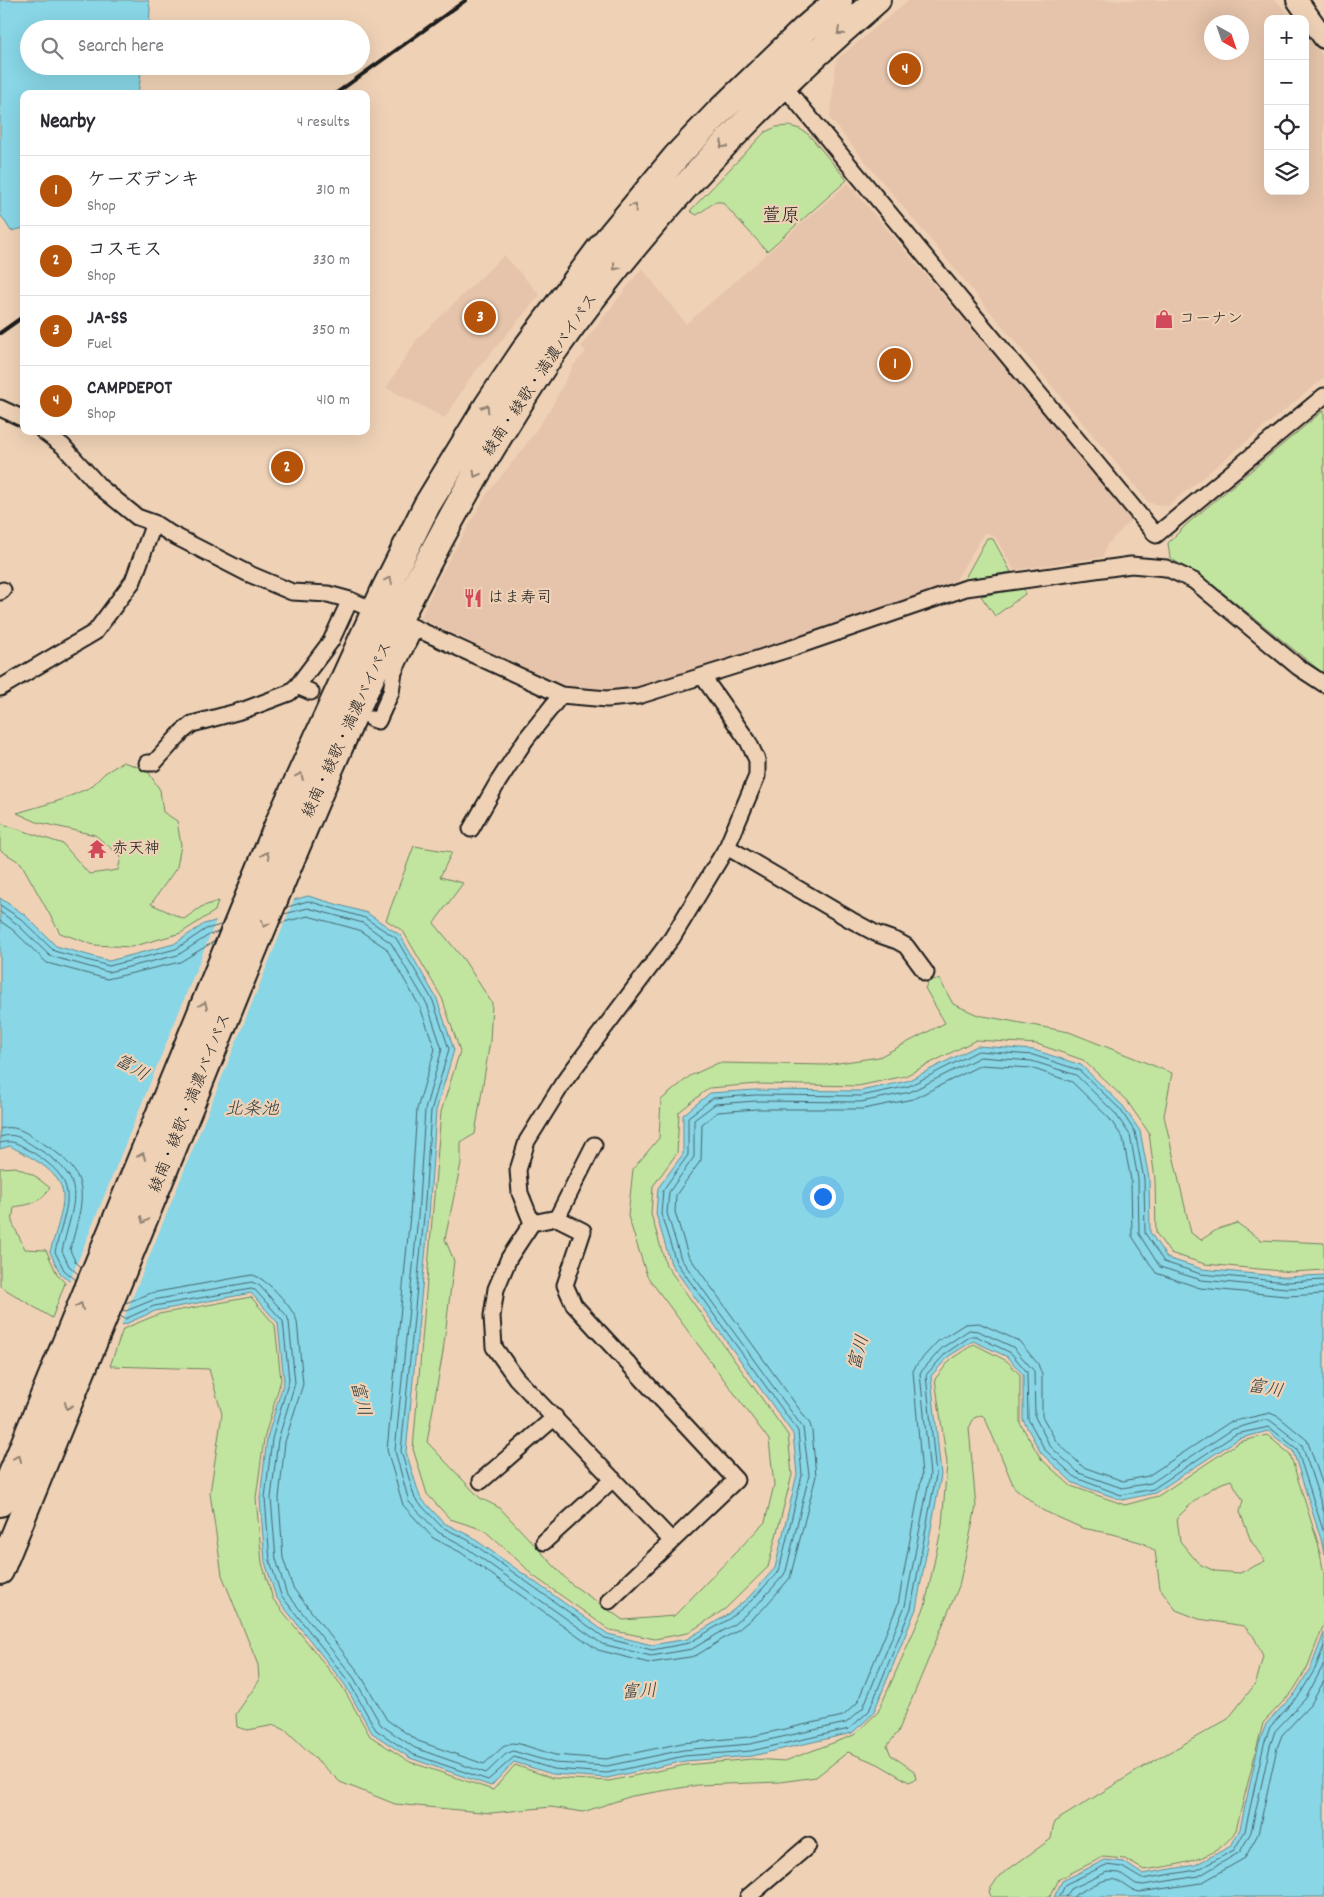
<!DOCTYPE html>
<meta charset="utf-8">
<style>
body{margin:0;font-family:Dekko,"Klee One",sans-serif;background:#f2f2f3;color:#2b2b33}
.controls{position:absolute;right:15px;top:15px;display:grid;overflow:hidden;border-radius:10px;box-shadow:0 5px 20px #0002}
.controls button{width:45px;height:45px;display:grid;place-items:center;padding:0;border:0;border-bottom:1px solid #e1e1e2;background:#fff;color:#2b2b33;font:25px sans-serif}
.compass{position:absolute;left:1204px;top:15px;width:45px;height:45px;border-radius:50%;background:#fff;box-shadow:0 5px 20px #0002;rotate:140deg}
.you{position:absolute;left:822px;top:1196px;width:18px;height:18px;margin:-12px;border:4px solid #fff;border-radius:50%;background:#1a73e8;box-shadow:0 0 0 8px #1a73e833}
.badge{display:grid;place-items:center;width:32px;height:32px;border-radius:50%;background:#b45309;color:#fff;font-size:16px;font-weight:700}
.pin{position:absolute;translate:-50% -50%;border:2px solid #fff;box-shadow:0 1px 5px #0006}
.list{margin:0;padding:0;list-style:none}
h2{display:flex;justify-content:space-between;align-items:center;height:65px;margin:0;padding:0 20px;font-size:21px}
h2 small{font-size:16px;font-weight:400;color:#7c7c81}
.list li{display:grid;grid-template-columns:32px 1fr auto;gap:15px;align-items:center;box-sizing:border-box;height:70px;padding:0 20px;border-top:1px solid #e1e1e2}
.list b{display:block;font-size:19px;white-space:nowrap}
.list p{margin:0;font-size:16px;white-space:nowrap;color:#7c7c81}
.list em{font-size:16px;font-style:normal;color:#7c7c81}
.icon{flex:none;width:28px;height:28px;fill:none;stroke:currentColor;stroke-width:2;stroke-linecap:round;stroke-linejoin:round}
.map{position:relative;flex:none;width:1324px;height:1897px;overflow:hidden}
.search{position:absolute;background:#fff;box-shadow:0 5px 20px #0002;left:20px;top:20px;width:350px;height:55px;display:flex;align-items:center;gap:12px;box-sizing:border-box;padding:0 18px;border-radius:28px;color:#7c7c81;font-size:19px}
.panel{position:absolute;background:#fff;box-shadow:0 5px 20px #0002;left:20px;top:90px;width:350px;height:345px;border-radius:10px}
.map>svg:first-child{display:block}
</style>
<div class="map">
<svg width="1324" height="1897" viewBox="0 0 1324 1897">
<rect width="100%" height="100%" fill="#efd2b6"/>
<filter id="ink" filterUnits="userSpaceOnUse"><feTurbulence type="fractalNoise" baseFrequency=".02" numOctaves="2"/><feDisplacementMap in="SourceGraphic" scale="10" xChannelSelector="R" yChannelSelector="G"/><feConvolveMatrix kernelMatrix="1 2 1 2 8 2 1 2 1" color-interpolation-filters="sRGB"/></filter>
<g filter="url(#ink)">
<path fill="#e6c4ab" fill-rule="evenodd" d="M909,0H1276L1293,19H1268V191H1305V32L1324,57V378L1168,506L1149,503L830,119L836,60ZM1242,22V52H1212V22Z
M848,183L1132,519L1107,545L1103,557L1014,570L995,537L985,532L954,583L848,621L667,681L629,690L602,691L573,688L542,676L420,618L439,577L486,495L523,449L551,408L574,364L586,352L581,346L642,268L686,324Z
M504,255L540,295L470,378L445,418L386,388L417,339Z"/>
<path fill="#c1e59f" stroke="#6e805e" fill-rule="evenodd" d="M789,126L800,129L808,134L847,180L767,251L722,202H715L697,215L690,211L765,132L776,127Z
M1324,410V674L1212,584L1170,558L1168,543L1188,523Z
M987,538L993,539L1011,572L964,580Z
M1024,588L1025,594L995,616L981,596Z
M123,762L147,770L160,790L163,812L177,821L181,845L177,867L151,904L184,919L201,907L218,901L215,911L181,933L131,947L94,945L60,933L21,863L0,850V823L63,844L89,874L118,870L121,857L95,835L37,822L17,813L61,800L91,787L105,773Z
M414,846L452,852L440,877L463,883L434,923L464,960L492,1003L490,1041L475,1134L461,1142V1163L445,1239L454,1261L443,1352L427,1442L480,1498L500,1508L570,1583L623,1620L674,1616L765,1522L774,1485L769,1440L647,1276L628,1216L633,1169L659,1138L661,1100L690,1076L718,1063L825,1065L879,1057L945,1023L925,988L930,979L940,980L953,1004L978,1015L1069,1032L1172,1073L1164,1116L1191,1233L1201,1240L1218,1229L1237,1223L1261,1240L1324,1243V1270L1292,1272L1205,1264L1170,1253L1156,1233L1155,1180L1149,1133L1127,1101L1083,1060L1037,1044L976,1040L905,1076L858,1086L758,1084L709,1088L679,1112L677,1153L653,1186L651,1214L666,1265L788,1435L792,1475L768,1567L725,1609L688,1633L655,1639L610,1630L532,1575L524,1566L484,1530L450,1519L427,1494L413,1449L441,1112L460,1051L442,998L403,931L386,920Z
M16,1167L35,1176L50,1188C38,1204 32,1204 14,1207L12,1222L25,1249L46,1250L57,1274L65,1283L52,1318L0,1286V1168Z
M251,1297L275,1325L281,1380L264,1439L256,1498L262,1563L273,1599L342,1686L370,1736L410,1762L493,1790L515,1765L552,1778L609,1781L685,1765L752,1759L785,1761L854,1735L878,1712L925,1606L942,1525L947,1463L935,1379L951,1359L974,1344L1007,1361L1020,1375V1423L1041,1459L1071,1486L1125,1505L1158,1496L1239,1442L1267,1435L1290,1454L1318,1543L1324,1574V1624L1307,1668L1293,1691L1263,1723L1236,1830C1218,1861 1176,1865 1144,1870L1125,1859L1103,1857L1059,1879L1050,1897H991L989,1891L999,1876L1051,1839L1054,1822L1145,1766L1228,1719L1256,1683L1263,1656L1254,1637L1244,1626L1199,1619L1176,1610L1160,1588L1155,1551L1143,1543L1113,1534L1082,1528L1042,1510L1014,1487L985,1418L982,1415L974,1418L969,1428L976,1507L959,1586L898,1732L887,1746L891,1755L914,1771L916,1779L909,1782L878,1764L848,1752L816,1777L780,1782L698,1785L632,1796L583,1812L551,1807L491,1813L395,1804L340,1782L287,1731L275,1725L248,1730L237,1727L236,1714L259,1681L258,1665L222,1575L210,1493L222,1414L209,1369L110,1366L123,1329L159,1314ZM1231,1480L1243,1500L1240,1512L1251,1541L1265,1561L1240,1573L1215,1571L1199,1564L1180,1541L1177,1518C1193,1502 1209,1486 1231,1480Z"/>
<path fill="#88d6e6" stroke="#5d8c95" d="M0,0H148L150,8L149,29H29V66H142L138,94H24V228L11,231L0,214Z
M308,896L367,913L400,935L437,999L454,1050L436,1111L429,1216L406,1452L420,1497L444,1523L470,1536L608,1634L652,1645L687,1639L727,1615L749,1597L775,1568L797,1474L793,1434L671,1264L656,1214L658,1188L683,1154V1115L710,1093L755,1090L860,1091L907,1081L977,1046L1034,1050L1081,1065L1123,1106L1140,1131L1149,1178L1150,1232L1167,1258L1202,1269L1287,1277L1324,1275V1554L1321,1539L1293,1451L1268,1431L1238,1439L1155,1493L1122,1500L1073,1483L1041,1453L1023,1420V1375L1008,1357L973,1341L949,1356L931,1376L941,1475L916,1609L873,1714L852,1733L752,1756L685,1761L607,1778L552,1774L514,1762L491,1786L410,1758L372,1733L345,1685L276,1597L265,1562L260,1498L267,1438L284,1381L278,1323L251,1293L155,1311L123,1325L60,1273L50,1252C54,1237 64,1210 63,1195C62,1171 28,1156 10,1146L0,1149V898L25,915L56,946L109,961L174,944L204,924Z
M1324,1633V1897H1054L1062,1881L1105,1860L1124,1862L1142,1874L1195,1865L1231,1846L1240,1829L1259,1743L1266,1724L1296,1692L1311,1667Z"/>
<path fill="#efd2b6" d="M295,897L121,1326L69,1283L217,918Z"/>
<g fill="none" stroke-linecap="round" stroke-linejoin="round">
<path stroke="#47666d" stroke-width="1" d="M0,905L21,919L54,951L109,966L176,949L206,929L221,925
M287,907L308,901L365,918L396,938L433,1001L449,1049L431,1111L424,1216L401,1451L415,1499L442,1527L468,1540L605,1638L652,1650L689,1643L729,1619L752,1600L779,1571L802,1475L798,1431L676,1262L661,1214L663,1190L688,1155V1117L713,1098L756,1095L861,1096L909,1086L978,1051L1033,1055L1079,1070L1120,1109L1135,1132L1144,1179L1145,1233L1164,1262L1201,1274L1287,1282L1324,1280
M0,912L17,924L50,956L108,972L178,955L209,935L218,932
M284,914L308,908L363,923L391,943L427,1004L442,1049L425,1110L418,1216L395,1451L409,1502L438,1532L464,1546L602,1644L651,1656L692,1649L733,1625L757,1605L783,1576L786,1571L809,1475L803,1428L681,1259L667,1213L669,1192L694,1157V1120L715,1104L756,1101L861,1102L910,1092L980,1057L1032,1061L1076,1075L1115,1113L1130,1135L1138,1179L1139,1234L1160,1267L1201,1280L1287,1288L1324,1287
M0,921L13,930L47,963L107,979L180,962L215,941
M280,923L308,916L359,930L386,948L420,1007L435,1049L417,1109L410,1215L387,1450L403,1505L433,1538L460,1552L598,1650L649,1663L690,1657L697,1655L739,1629L762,1610L790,1578L816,1476L812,1431L810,1424L688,1255L675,1212L676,1195L701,1160L702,1124L718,1112L756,1109H863L913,1099L981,1065L1031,1068L1072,1082L1109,1118L1123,1138L1131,1180L1132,1236L1156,1273L1200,1288L1286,1296L1324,1294
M0,1129C16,1124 26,1133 39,1141C95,1174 84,1197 70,1250L75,1261L81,1267
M0,1137C16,1132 22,1139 35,1147C90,1179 74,1199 62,1251L69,1266L78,1274
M0,1143C15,1139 19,1145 32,1152C84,1184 66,1203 55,1252L64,1270L76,1280
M126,1303L151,1293L252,1275C266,1277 293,1308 297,1321L303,1384L285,1442L279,1498L283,1558L293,1588L360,1674L387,1720L418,1741L484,1764L503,1747L512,1743L520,1744L555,1755L606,1759L682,1743L749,1737L843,1716L857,1703L898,1604L922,1475L913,1371L917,1364L938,1341L965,1324L979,1323L1019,1341L1038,1364L1042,1375V1416L1056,1441L1083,1467L1123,1481L1148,1476L1230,1422L1270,1413L1279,1417L1307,1440L1324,1488
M123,1310L126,1311L153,1300L252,1282L260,1286L287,1316L289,1322L295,1383L278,1440L271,1498L276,1559L286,1592L354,1678L381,1725L415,1748L486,1773L506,1754L513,1751L554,1763L607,1766L683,1750L750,1744L846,1723L863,1708L905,1606L930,1475L920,1373L942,1348L969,1330L978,1331L1013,1347L1034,1371L1035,1417L1050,1446L1079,1473L1122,1488L1151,1483L1233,1429L1265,1420L1271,1421L1302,1445L1324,1512
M120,1316L125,1319L154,1306L251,1289L255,1290L283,1321L289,1380L272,1439L265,1498L270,1561L281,1595L349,1682L376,1730L412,1754L488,1780L514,1757L553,1769L607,1773L684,1756L751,1751L849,1729L869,1711L911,1608L936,1475L926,1375L946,1353L971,1336H976L1011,1353L1027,1372L1028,1419L1045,1450L1076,1478L1121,1495L1153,1489L1236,1434L1269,1427L1297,1449L1324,1533
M1059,1897L1066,1884L1106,1865L1122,1867L1142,1879L1197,1870L1234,1850L1245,1831L1264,1744L1270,1727L1300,1694L1315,1669L1324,1646
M1066,1897L1071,1889L1107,1872L1120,1873L1136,1884L1143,1885L1199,1876L1240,1852L1251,1832L1270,1746L1275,1731L1306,1698L1324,1664
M1074,1897L1076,1894C1088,1889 1106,1875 1118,1881C1126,1884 1131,1891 1140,1892L1201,1883L1245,1858L1258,1834L1277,1748L1282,1735L1311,1704L1324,1681"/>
<g stroke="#1c1c1c" stroke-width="19">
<path id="street" d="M783,85L1156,535L1324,396
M0,408L24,419
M43,431L63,446L100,487L137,517L154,523L171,534L247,573L292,592L328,594L350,600L415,628L561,695L607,699L638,696L792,648L966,588L1131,565L1166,568L1194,581L1298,667L1324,684
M0,592L3,590
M0,688L95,632L133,581L154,523
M311,692L297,686L331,641L350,600
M372,719L378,721L391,692L394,672L415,628
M147,763H154L182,732L192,724L244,710L289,693L297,686
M471,829L498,782L526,739L561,695
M727,847L851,920L877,934L897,941L906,946L926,973
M557,1218L594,1145
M532,1223L557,1218L583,1231L565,1285L574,1305L736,1480L609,1601
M481,1481L555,1417
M672,1541L516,1378L494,1347L492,1316L496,1289L509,1258L532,1223L520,1193L518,1170L527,1141L563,1083L672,938L727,847L757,776V760L748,741L703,677
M544,1542L613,1479
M748,1897L808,1846"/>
</g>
<g stroke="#1c1c1c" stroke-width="24">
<path id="secondary" d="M1297,0L1324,38"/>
</g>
<g stroke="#1c1c1c" stroke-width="30">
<path id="highway" d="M0,1503L280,820L386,587L427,505L488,405L527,347L602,246L676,157L719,112L804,30L839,0
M0,1571C81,1374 162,1176 242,978C320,787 400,594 510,418C523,397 536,376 550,356C643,223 754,106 877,0"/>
</g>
<use href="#street" stroke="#efd2b6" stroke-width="15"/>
<use href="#secondary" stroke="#efd2b6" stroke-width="20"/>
<use href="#highway" stroke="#efd2b6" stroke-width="26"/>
<path stroke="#1c1c1c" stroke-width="4" d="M335,94L466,0
M0,333L24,316"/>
</g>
<defs><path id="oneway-chevron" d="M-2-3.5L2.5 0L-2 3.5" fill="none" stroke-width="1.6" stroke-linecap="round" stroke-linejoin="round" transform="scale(1.25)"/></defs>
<g stroke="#908071">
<use href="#oneway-chevron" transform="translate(840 32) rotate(139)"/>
<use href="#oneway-chevron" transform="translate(723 145) rotate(134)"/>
<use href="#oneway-chevron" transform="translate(634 207) rotate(-50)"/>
<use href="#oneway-chevron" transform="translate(616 267) rotate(128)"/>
<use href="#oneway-chevron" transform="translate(486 408) rotate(-57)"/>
<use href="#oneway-chevron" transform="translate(476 474) rotate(119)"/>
<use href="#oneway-chevron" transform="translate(389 580) rotate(-64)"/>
<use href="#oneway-chevron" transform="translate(300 776) rotate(-65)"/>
<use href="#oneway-chevron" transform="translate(266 855) rotate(-68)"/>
<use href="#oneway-chevron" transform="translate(265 924) rotate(112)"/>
<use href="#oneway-chevron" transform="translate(204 1005) rotate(-68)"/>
<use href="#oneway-chevron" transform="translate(142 1156) rotate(-68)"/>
<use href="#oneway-chevron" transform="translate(144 1220) rotate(112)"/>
<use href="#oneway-chevron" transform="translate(80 1306) rotate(-68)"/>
<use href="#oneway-chevron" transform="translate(68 1406) rotate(112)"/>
<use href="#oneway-chevron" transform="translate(18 1458) rotate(-68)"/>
</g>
</g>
<defs>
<g id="shop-bare" transform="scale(1.5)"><path d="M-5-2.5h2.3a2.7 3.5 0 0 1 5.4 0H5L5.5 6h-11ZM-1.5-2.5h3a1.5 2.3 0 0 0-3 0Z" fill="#d1495b" stroke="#efd2b6" stroke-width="2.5" paint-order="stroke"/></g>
<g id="restaurant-bare" transform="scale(1.5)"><path d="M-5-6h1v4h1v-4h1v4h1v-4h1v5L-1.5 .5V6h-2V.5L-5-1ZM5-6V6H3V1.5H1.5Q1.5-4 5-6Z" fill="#d1495b" stroke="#efd2b6" stroke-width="2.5" paint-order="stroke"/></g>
<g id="temple-bare" transform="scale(1.5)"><path d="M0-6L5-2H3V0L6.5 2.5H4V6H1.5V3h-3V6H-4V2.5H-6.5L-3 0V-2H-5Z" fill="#d1495b" stroke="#efd2b6" stroke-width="2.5" paint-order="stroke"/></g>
</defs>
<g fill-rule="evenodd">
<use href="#shop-bare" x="1164" y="319"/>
<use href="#restaurant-bare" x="473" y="598"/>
<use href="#temple-bare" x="97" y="849"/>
</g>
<g text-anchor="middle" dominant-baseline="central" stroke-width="4.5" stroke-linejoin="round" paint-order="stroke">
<g font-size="16" fill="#1c1c1c" stroke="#efd2b6" text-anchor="start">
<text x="1179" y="319">コーナン</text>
<text x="488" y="598">はま寿司</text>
<text x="112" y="849">赤天神</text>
</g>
<g font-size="16" fill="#1c1c1c" stroke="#efd2b6">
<text transform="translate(541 375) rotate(-56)">綾南・綾歌・満濃バイパス</text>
<text transform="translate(348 730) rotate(-65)">綾南・綾歌・満濃バイパス</text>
<text transform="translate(191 1103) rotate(-68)">綾南・綾歌・満濃バイパス</text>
</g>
<g font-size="18" font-style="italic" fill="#324144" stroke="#efd2b6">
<text transform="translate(131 1069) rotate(30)">富川</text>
<text x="252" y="1110">北条池</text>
<text transform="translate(860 1353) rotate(-75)">富川</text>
<text transform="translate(1265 1390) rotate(10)">富川</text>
<text transform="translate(359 1399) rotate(76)">富川</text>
<text transform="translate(639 1693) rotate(-3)">富川</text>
</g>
<g font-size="19" fill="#1c1c1c" stroke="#efd2b6">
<text x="781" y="217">萱原</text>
</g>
</g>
</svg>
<div class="controls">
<button>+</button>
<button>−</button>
<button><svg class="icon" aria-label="locate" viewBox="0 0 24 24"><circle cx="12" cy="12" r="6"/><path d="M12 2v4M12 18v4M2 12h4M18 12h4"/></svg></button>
<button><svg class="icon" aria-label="layers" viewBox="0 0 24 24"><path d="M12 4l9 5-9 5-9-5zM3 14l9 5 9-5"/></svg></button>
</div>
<svg class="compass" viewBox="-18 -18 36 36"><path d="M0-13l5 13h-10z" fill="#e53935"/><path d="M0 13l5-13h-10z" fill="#7c7c81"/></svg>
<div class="you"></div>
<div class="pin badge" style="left:895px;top:364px">1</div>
<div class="pin badge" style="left:287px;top:467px">2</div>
<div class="pin badge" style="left:480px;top:317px">3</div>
<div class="pin badge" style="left:905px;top:69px">4</div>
<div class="search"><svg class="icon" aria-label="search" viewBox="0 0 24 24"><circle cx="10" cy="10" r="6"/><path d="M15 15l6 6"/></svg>Search here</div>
<section class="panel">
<h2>Nearby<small>4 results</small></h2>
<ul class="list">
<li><span class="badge">1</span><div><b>ケーズデンキ</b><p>Shop</p></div><em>310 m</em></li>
<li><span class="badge">2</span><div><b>コスモス</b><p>Shop</p></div><em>330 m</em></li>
<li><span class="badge">3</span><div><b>JA-SS</b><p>Fuel</p></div><em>350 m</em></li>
<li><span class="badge">4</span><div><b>CAMPDEPOT</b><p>Shop</p></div><em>410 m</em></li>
</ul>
</section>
</div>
